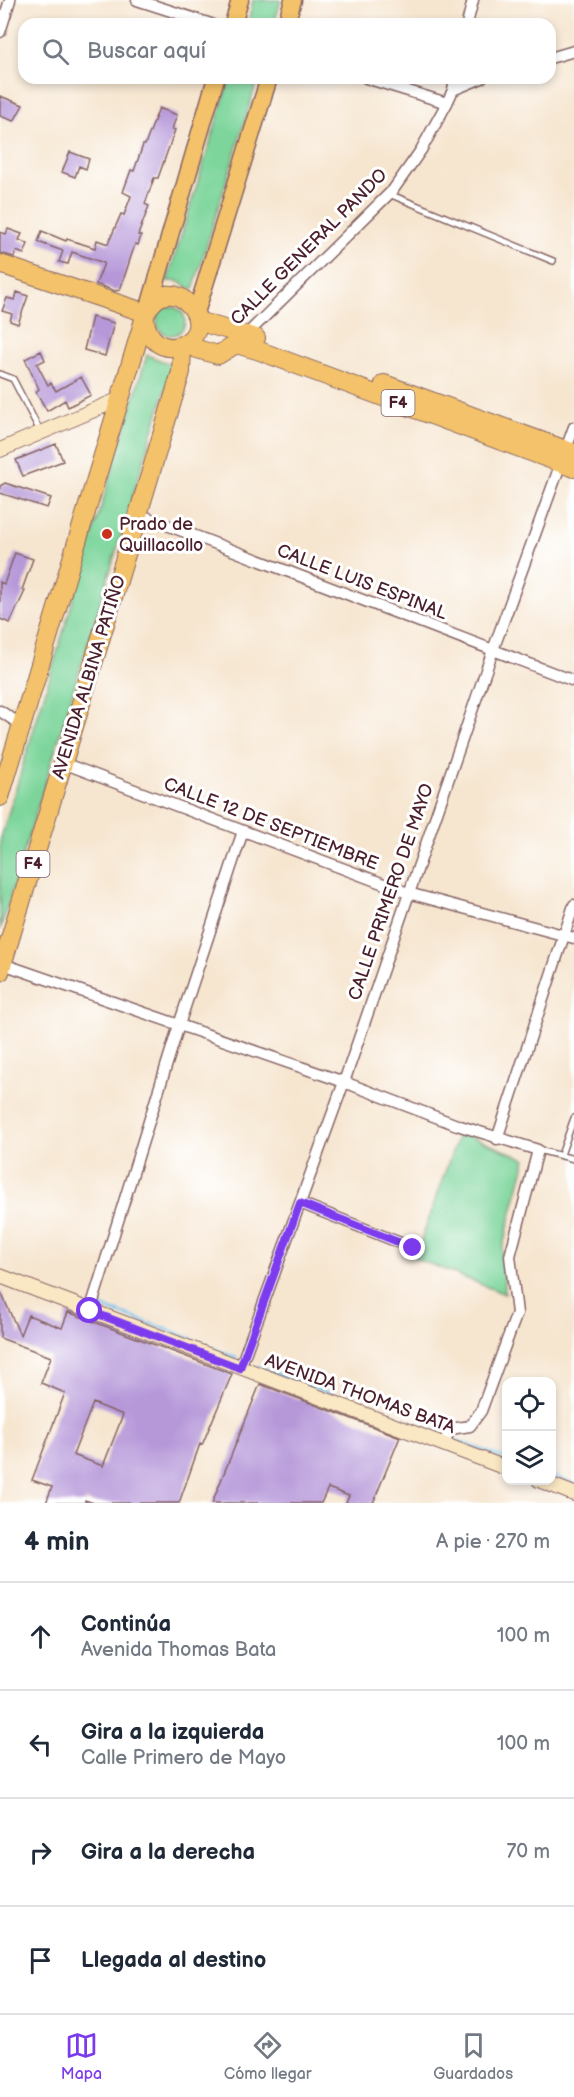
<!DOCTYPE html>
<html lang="es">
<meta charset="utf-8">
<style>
body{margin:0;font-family:"Balsamiq Sans",sans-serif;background:#f6f6f7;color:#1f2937}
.controls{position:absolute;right:18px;bottom:18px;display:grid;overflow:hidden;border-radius:12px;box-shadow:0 3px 9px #0003}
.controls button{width:54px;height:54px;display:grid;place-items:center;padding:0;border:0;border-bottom:2px solid #e0e1e3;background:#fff;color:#1f2937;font:30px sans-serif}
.stop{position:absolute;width:18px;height:18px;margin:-14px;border:4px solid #7c3aed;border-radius:50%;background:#fff}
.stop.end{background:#7c3aed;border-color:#fff;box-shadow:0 2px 6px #0008}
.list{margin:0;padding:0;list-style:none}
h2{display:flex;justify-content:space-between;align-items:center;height:78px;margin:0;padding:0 24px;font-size:26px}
h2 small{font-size:20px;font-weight:400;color:#747a83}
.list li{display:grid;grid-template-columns:39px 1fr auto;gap:18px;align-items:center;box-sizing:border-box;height:108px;padding:0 24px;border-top:2px solid #e0e1e3}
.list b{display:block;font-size:22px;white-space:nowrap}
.list p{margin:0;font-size:20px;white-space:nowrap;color:#747a83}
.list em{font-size:20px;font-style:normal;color:#747a83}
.icon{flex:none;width:33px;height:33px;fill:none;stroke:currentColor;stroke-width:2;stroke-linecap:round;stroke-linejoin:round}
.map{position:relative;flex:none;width:574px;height:1503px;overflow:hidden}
.search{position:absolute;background:#fff;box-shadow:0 3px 9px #0003;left:18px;right:18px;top:18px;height:66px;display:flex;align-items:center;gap:15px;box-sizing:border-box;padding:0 21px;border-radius:18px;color:#747a83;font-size:22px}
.sheet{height:510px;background:#fff}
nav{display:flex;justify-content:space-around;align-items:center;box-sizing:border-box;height:84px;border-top:2px solid #e0e1e3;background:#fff;font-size:16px;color:#747a83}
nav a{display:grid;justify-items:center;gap:3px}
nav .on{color:#7c3aed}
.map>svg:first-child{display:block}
</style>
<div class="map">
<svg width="574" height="1503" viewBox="0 0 574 1503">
<rect width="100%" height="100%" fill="#fff"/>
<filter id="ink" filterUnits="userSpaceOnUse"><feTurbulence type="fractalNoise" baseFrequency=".0167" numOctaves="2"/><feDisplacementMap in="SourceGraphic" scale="12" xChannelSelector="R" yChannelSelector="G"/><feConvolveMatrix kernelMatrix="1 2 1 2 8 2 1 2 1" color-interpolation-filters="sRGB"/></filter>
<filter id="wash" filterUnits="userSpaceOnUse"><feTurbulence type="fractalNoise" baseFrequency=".008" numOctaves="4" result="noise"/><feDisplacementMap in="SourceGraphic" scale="24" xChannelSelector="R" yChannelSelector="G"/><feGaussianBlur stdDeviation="1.35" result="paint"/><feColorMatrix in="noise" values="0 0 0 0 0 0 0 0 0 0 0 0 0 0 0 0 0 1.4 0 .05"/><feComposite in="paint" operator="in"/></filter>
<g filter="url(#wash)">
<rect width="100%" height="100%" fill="#f6e5cf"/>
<path fill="#7dd59b" stroke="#647a63" stroke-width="1.5" d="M253,0H281L274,24H248Z
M230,78H258L193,290L177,281H167Z
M157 321a14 14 0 1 1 28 0a14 14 0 1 1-28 0Z
M147,355L173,365L0,930V841Z
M459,1132L526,1159L502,1250L505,1294L415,1258Z"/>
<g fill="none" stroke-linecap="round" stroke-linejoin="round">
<path stroke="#71c2ed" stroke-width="3" d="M99,1306L171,1331L236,1358
M258,1367L440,1434
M454,1440L506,1459
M552,1476L574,1484"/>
</g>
<g id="blocks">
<path fill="#b698d9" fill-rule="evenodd" d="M0,96L23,105L14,121L0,116Z
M159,108L177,115L172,129L175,130L158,178H154L145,204L149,206L138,235L141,236L138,245L135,244L120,290L115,291L96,284L104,263L72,252L68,264L59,262L63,251L38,242L42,231L66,241L67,239L95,248L97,240L108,244L121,214L124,215L131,196L123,192L131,170L134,171L143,145H145Z
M70,152L89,159L86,169L79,166L75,177L62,172Z
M8,229L22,234L19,240L28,244L24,254L16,251L14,257L0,253V232L6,234Z
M17,292L28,296L18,324L10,321L12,314L2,311L7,298L15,300Z
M92,317L114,323L105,356L84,350Z
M41,351L45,360L37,364L48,385L51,383L56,391L81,377L91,395L68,407L65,400L47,411L36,392L39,389L25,359Z
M56,444L63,461L23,476L16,460Z
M5,483L51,498L47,508L0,493V486Z
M15,553L33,559L22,590L25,591L10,623L0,619V582L4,584Z
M0,1290L20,1335L28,1315L62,1328L68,1312L232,1374L202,1445L200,1444L179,1503H94L85,1500V1503H46L52,1487L32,1480L65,1393L41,1383L51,1357L0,1338ZM93,1403L123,1415L103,1466L73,1455Z
M260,1384L400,1437L373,1503H346L349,1496L328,1488L321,1503H212Z"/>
</g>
</g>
<g filter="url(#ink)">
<use href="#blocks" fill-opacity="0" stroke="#866464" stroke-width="1.5"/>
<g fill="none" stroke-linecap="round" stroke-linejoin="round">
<g stroke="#866464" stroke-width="8">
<path id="lane" d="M389,194L553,261
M0,374L13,379L40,431
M538,1150L574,1159
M561,1155L574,1118"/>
</g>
<g stroke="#866464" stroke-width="13">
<path id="street" d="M137,0L211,24
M467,24L473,0
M0,32L10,0
M550,58L574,51
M366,78L447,103
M453,90L482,78
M243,338L393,190L421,150L447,103L453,90L455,78
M138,514L574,681
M0,711L23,726
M63,763L408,893L574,938
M3,964L344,1082L457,1125L538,1150L510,1256L517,1313L481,1411L470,1426L450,1429L444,1444
M497,1139L574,905
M300,1203L413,1248
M90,1311L179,1025L243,831
M240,1368L344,1082L493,650L574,427"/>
</g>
<g stroke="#866464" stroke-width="16">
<path id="secondary" d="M0,450L120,399
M0,1276L506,1468
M539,1480L574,1494"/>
</g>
<g stroke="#866464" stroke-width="19">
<path id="primary" d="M233,24L240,0
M286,24L293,0
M149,307L216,78
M196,313L269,78"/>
</g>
<g stroke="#866464" stroke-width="20">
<path id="highway" d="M0,264L146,313
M197,321L256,338
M188,341L197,349L218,355L236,344L257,350L574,468
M384,384L574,453
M0,797L146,313C169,264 225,327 181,345C161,353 147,337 145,320
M0,972L181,372L182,345"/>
</g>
<use href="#lane" stroke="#fff" stroke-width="5"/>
<use href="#street" stroke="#fff" stroke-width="10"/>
<use href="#secondary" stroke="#fae7c3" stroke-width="14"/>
<use href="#primary" stroke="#f3c26a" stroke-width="16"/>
<use href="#highway" stroke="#f3c26a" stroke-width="18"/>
</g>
</g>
<g fill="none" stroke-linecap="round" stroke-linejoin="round" filter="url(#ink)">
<path stroke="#7c3aed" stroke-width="8" d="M90,1311L240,1368L300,1203L413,1248"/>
</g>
<circle fill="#c8321e" stroke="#fff" stroke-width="2" cx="107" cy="534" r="6"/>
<g text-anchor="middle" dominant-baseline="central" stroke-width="6" stroke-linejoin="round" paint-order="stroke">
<g fill="#fff" stroke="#80626b" stroke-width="1.5">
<rect x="381.5" y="390" width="33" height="26" rx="4.5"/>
<rect x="16.5" y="851" width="33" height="26" rx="4.5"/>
</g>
<g font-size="16" font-weight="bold" fill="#4a1f2b">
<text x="398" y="403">F4</text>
<text x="33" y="864">F4</text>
</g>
<g font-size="18" fill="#4a1f2b" stroke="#fff">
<text transform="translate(309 247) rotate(-45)">CALLE GENERAL PANDO</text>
<text transform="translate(362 582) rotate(21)">CALLE LUIS ESPINAL</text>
<text transform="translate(89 677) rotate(-73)">AVENIDA ALBINA PATIÑO</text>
<text transform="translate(271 824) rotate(21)">CALLE 12 DE SEPTIEMBRE</text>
<text transform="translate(391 892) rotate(-71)">CALLE PRIMERO DE MAYO</text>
<text transform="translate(360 1394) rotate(20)">AVENIDA THOMAS BATA</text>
</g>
<g font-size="18" fill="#4a1f2b" stroke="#fff" text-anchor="start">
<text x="119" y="524">Prado de<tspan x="119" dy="21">Quillacollo</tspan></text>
</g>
</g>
</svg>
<div class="controls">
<button><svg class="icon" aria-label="locate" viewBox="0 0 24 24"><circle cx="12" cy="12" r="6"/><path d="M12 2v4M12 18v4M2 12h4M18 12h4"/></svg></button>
<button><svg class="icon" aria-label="layers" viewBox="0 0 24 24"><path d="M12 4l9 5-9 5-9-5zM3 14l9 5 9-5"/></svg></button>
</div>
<div class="stop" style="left:90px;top:1311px"></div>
<div class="stop end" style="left:413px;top:1248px"></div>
<div class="search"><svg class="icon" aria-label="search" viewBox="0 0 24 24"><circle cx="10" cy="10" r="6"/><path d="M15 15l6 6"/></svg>Buscar aquí</div>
</div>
<section class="sheet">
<h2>4 min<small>A pie · 270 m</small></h2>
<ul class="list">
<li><svg class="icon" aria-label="ahead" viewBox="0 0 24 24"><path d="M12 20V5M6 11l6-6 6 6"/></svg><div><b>Continúa</b><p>Avenida Thomas Bata</p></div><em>100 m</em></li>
<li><svg class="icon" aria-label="left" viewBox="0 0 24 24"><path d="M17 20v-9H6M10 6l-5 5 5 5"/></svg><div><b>Gira a la izquierda</b><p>Calle Primero de Mayo</p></div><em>100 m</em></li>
<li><svg class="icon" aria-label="right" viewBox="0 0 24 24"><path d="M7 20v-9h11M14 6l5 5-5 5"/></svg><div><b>Gira a la derecha</b></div><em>70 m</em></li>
<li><svg class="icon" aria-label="arrive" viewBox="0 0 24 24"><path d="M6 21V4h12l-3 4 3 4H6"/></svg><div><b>Llegada al destino</b></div></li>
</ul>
</section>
<nav>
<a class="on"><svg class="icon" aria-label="map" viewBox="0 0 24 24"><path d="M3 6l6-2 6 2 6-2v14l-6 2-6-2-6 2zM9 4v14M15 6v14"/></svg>Mapa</a>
<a><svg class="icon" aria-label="directions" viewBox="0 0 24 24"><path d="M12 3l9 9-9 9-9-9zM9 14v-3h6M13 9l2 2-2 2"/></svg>Cómo llegar</a>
<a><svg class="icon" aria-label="saved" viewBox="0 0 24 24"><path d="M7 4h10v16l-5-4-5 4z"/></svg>Guardados</a>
</nav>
